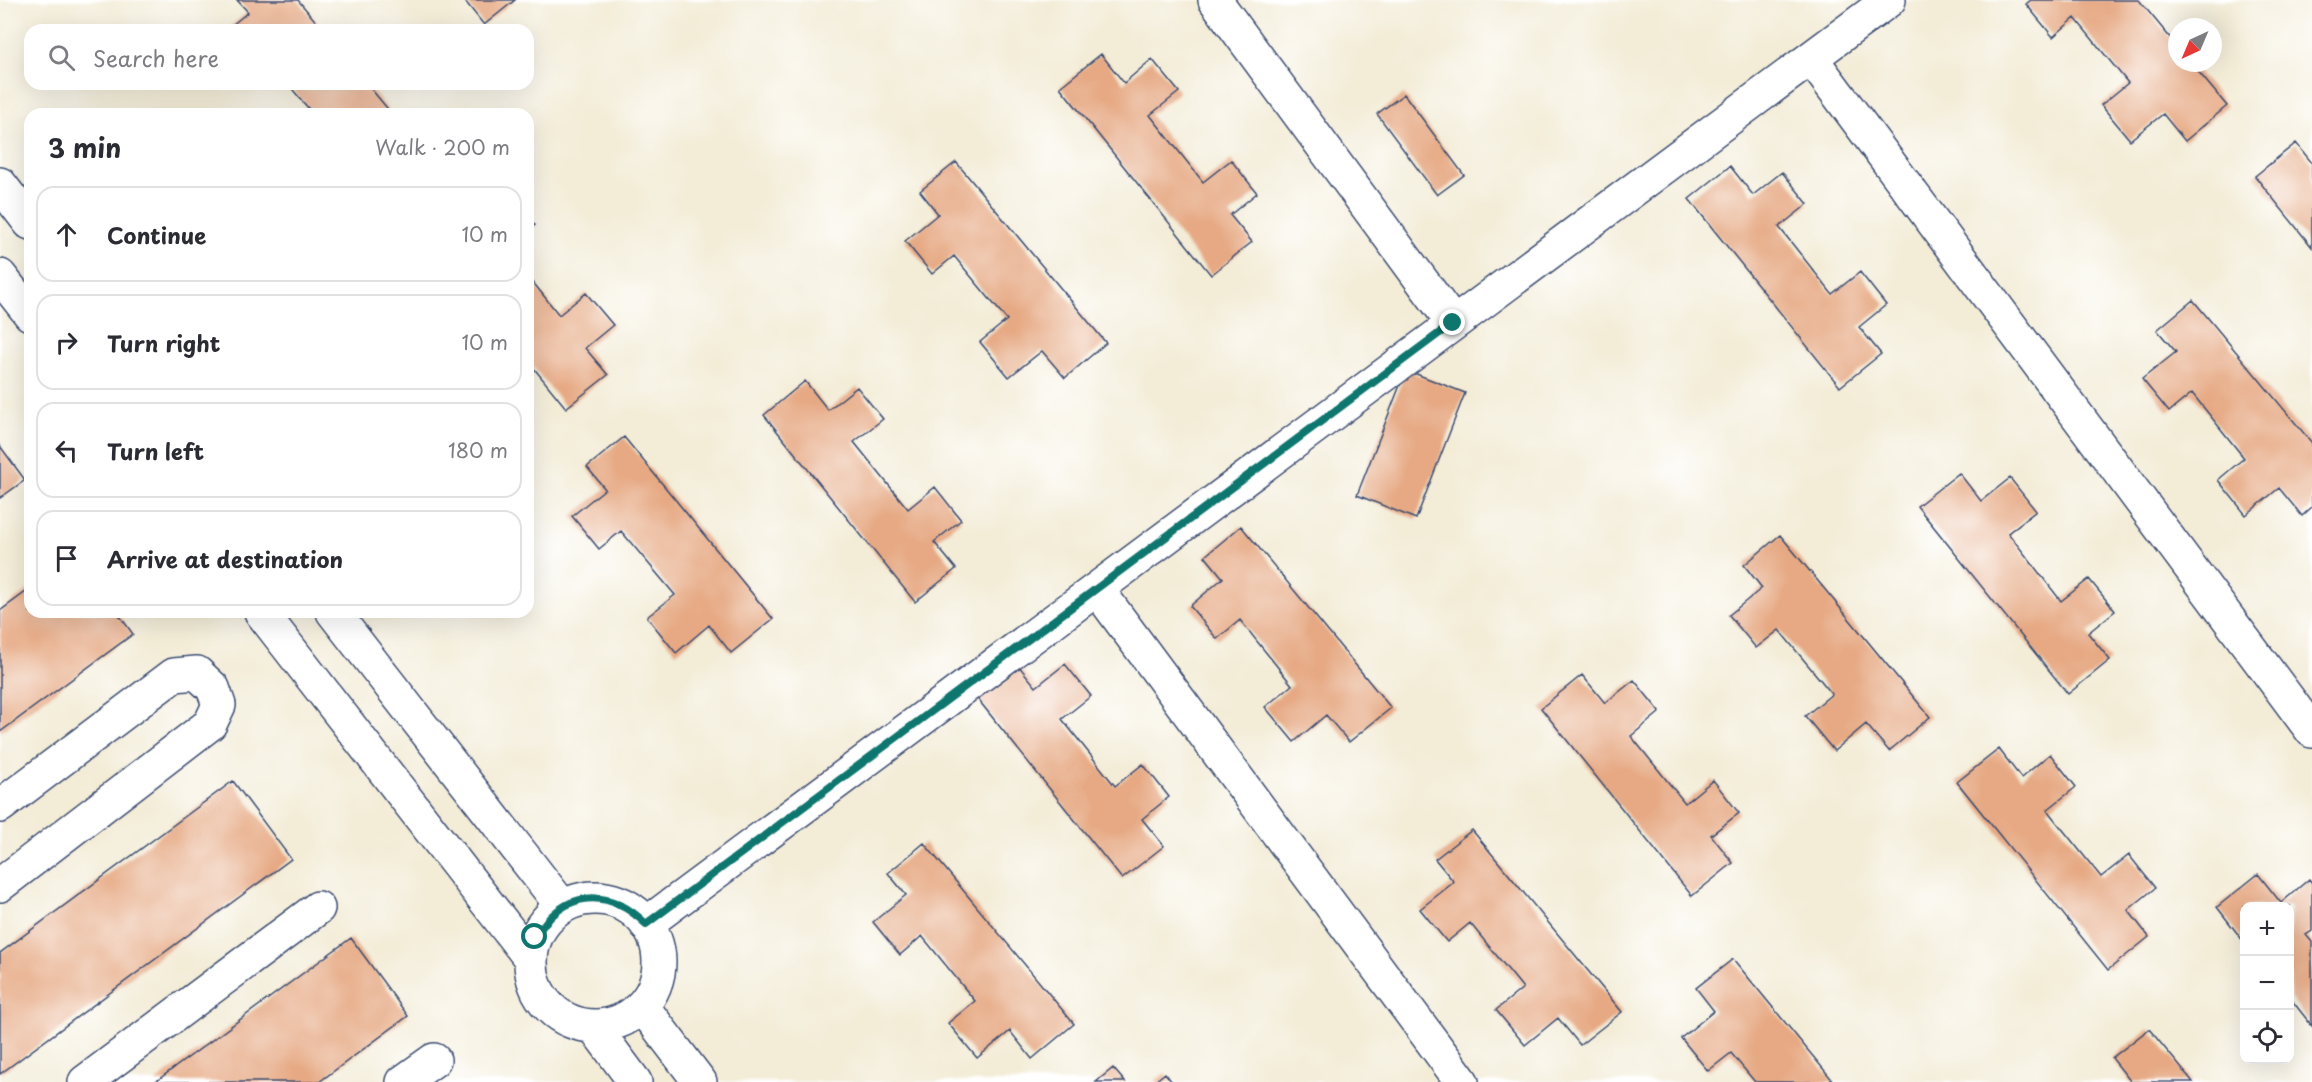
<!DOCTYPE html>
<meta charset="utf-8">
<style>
body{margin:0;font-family:"Playpen Sans",sans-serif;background:#f7f7f7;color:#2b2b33}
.controls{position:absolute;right:18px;bottom:18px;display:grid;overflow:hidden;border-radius:12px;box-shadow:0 6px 24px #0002}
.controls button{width:54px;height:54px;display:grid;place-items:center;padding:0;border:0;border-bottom:2px solid #e1e1e2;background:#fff;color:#2b2b33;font:30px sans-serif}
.compass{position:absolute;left:2168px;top:18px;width:54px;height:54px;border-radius:50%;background:#fff;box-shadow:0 6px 24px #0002;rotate:224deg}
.stop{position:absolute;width:18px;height:18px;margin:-14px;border:4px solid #0f766e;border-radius:50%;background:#fff}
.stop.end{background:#0f766e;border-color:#fff;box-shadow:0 2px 6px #0008}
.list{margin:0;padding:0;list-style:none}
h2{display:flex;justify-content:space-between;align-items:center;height:78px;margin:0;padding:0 24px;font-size:26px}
h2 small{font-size:20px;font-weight:400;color:#7c7c81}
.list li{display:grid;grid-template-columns:39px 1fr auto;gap:18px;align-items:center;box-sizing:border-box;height:96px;margin:0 12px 12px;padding:0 12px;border:2px solid #e1e1e2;border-radius:18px}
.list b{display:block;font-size:22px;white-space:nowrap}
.list em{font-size:20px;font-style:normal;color:#7c7c81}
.icon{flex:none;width:33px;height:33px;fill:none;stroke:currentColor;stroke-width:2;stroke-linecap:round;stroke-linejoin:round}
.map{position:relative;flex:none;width:2312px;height:1082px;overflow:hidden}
.search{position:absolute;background:#fff;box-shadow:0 6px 24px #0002;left:24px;top:24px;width:510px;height:66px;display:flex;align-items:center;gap:15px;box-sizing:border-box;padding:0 21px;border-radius:18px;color:#7c7c81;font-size:22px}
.panel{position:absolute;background:#fff;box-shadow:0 6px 24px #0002;left:24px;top:108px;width:510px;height:510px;border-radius:18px}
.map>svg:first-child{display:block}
</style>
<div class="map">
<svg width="2312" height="1082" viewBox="0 0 2312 1082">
<rect width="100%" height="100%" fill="#fff"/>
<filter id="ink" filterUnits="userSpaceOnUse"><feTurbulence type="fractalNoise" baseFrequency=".0167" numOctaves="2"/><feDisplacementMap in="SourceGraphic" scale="12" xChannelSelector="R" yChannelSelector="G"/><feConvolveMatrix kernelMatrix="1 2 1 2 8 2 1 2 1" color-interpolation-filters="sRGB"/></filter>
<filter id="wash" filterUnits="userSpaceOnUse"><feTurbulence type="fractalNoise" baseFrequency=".008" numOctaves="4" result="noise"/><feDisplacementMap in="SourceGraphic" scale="24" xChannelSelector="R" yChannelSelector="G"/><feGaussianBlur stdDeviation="1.35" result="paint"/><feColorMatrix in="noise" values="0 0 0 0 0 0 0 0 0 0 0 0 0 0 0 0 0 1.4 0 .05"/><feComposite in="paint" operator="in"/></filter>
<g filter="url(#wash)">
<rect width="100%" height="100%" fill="#f3ecd7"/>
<g id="blocks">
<path fill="#e6a983" d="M237,0H298L323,30H226L248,12Z
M464,0H515L484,25Z
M2031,0H2139L2177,46V63H2191L2227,106L2185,141L2163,114L2130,140L2101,105L2128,83L2075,18L2053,37L2026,4Z
M1101,54L1124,83L1152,59L1179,92L1150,115L1203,182L1231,160L1257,193L1230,215L1252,242L1211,275L1060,87Z
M288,84H367L392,114H313Z
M1404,94L1464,175L1437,195L1377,114Z
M2296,143L2312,163V247L2255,176Z
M956,162L1106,343L1065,378L1042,351L1009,377L980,342L1007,320L954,256L932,274L905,241L938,214L920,191Z
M1730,166L1753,195L1782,172L1808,204L1779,227L1832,294L1860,272L1886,305L1859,327L1881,354L1840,387L1689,199Z
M528,217L535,225L528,230Z
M528,276L559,315L586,293L613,325L585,348L608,375L566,408L528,361Z
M2193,300L2312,443V507L2302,516L2279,488L2246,515L2218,480L2244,458L2192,393L2169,412L2142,379L2176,352L2157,330Z
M1406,370L1465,393L1416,519L1357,495Z
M805,381L828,410L857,387L883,419L854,442L908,509L935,487L961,520L934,542L956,569L915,602L764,415Z
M624,437L773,619L731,653L709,625L676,653L647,617L675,595L621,531L599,549L572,516L605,489L587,467Z
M0,446L25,480L0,498Z
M1959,473L1981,501L2010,478L2036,511L2008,533L2061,601L2089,579L2115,611L2088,633L2110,660L2068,694L1917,506Z
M1241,526L1391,708L1349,742L1326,715L1294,742L1265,707L1292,685L1240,620L1217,639L1190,606L1223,578L1205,556Z
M1780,535L1930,717L1889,751L1866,724L1834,751L1805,716L1832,694L1779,630L1756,648L1729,615L1762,588L1744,565Z
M30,589V612H117L133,634L0,732V611Z
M1013,659L1036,687L1065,664L1091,696L1062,719L1115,786L1143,764L1169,797L1142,819L1164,846L1122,879L972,692Z
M1582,675L1605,703L1634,680L1660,712L1631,736L1685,803L1713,780L1739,813L1711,835L1733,863L1692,896L1541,708Z
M1999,749L2021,778L2050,754L2076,787L2047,810L2101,877L2129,855L2155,888L2128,910L2149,937L2108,970L1957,782Z
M233,781L291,859L0,1074V953Z
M1472,830L1622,1012L1580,1045L1558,1018L1525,1045L1496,1010L1523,988L1470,923L1447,942L1420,909L1454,882L1435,859Z
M924,843L1074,1024L1032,1059L1010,1031L977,1058L948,1023L975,1001L922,936L900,955L873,922L906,895L888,873Z
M2258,874L2281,903L2309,879L2312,883V931L2306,935L2312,942V1026L2290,998V906H2244V942L2217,907Z
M351,938L408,1016L319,1082H155Z
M1733,959L1834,1082H1755L1731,1053L1708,1071L1681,1038L1714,1011L1696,988Z
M2149,1029L2193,1082H2131L2112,1058Z
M1113,1068L1125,1082H1096Z
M1165,1073L1172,1082H1154Z"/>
</g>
</g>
<g filter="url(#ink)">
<use href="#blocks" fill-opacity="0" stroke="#3b4b70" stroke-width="1.5"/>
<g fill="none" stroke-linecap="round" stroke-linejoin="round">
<g stroke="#3b4b70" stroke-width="36">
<path id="minor" d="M1215,0L1453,323
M1811,58L2312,731
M0,184L30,223
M0,276L30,314
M1097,589L1462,1082
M261,612L530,958
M333,612L562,906
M0,806L174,675L197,673L213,688L219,705L210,724L0,885
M531 962a64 64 0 1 1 128 0a64 64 0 1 1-128 0Z
M646,924L1889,0
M642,1006L700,1082
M594,1027L635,1082
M85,1082L318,908
M403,1082L434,1060"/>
</g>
<use href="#minor" stroke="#fff" stroke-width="33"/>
</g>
</g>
<g fill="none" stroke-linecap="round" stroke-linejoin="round" filter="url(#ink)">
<path stroke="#0f766e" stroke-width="8" d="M535,937C564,890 607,886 646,924L1453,323"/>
</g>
</svg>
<div class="controls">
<button>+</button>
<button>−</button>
<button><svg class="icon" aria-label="locate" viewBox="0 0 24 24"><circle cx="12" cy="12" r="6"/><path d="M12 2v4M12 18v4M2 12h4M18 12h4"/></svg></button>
</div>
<svg class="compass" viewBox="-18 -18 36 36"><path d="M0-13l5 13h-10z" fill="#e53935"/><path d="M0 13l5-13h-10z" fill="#7c7c81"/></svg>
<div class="stop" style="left:535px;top:937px"></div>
<div class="stop end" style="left:1453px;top:323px"></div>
<div class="search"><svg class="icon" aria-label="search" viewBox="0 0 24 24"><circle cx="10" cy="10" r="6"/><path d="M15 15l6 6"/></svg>Search here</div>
<section class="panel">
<h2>3 min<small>Walk · 200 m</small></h2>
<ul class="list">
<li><svg class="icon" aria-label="ahead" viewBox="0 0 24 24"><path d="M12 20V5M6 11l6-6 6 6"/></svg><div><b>Continue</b></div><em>10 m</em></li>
<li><svg class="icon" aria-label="right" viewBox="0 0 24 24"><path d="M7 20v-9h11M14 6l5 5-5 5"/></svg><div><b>Turn right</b></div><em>10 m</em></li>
<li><svg class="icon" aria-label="left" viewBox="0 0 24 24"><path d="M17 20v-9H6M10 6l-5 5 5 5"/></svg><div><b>Turn left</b></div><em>180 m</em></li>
<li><svg class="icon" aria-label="arrive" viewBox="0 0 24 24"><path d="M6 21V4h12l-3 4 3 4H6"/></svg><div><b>Arrive at destination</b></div></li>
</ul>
</section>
</div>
